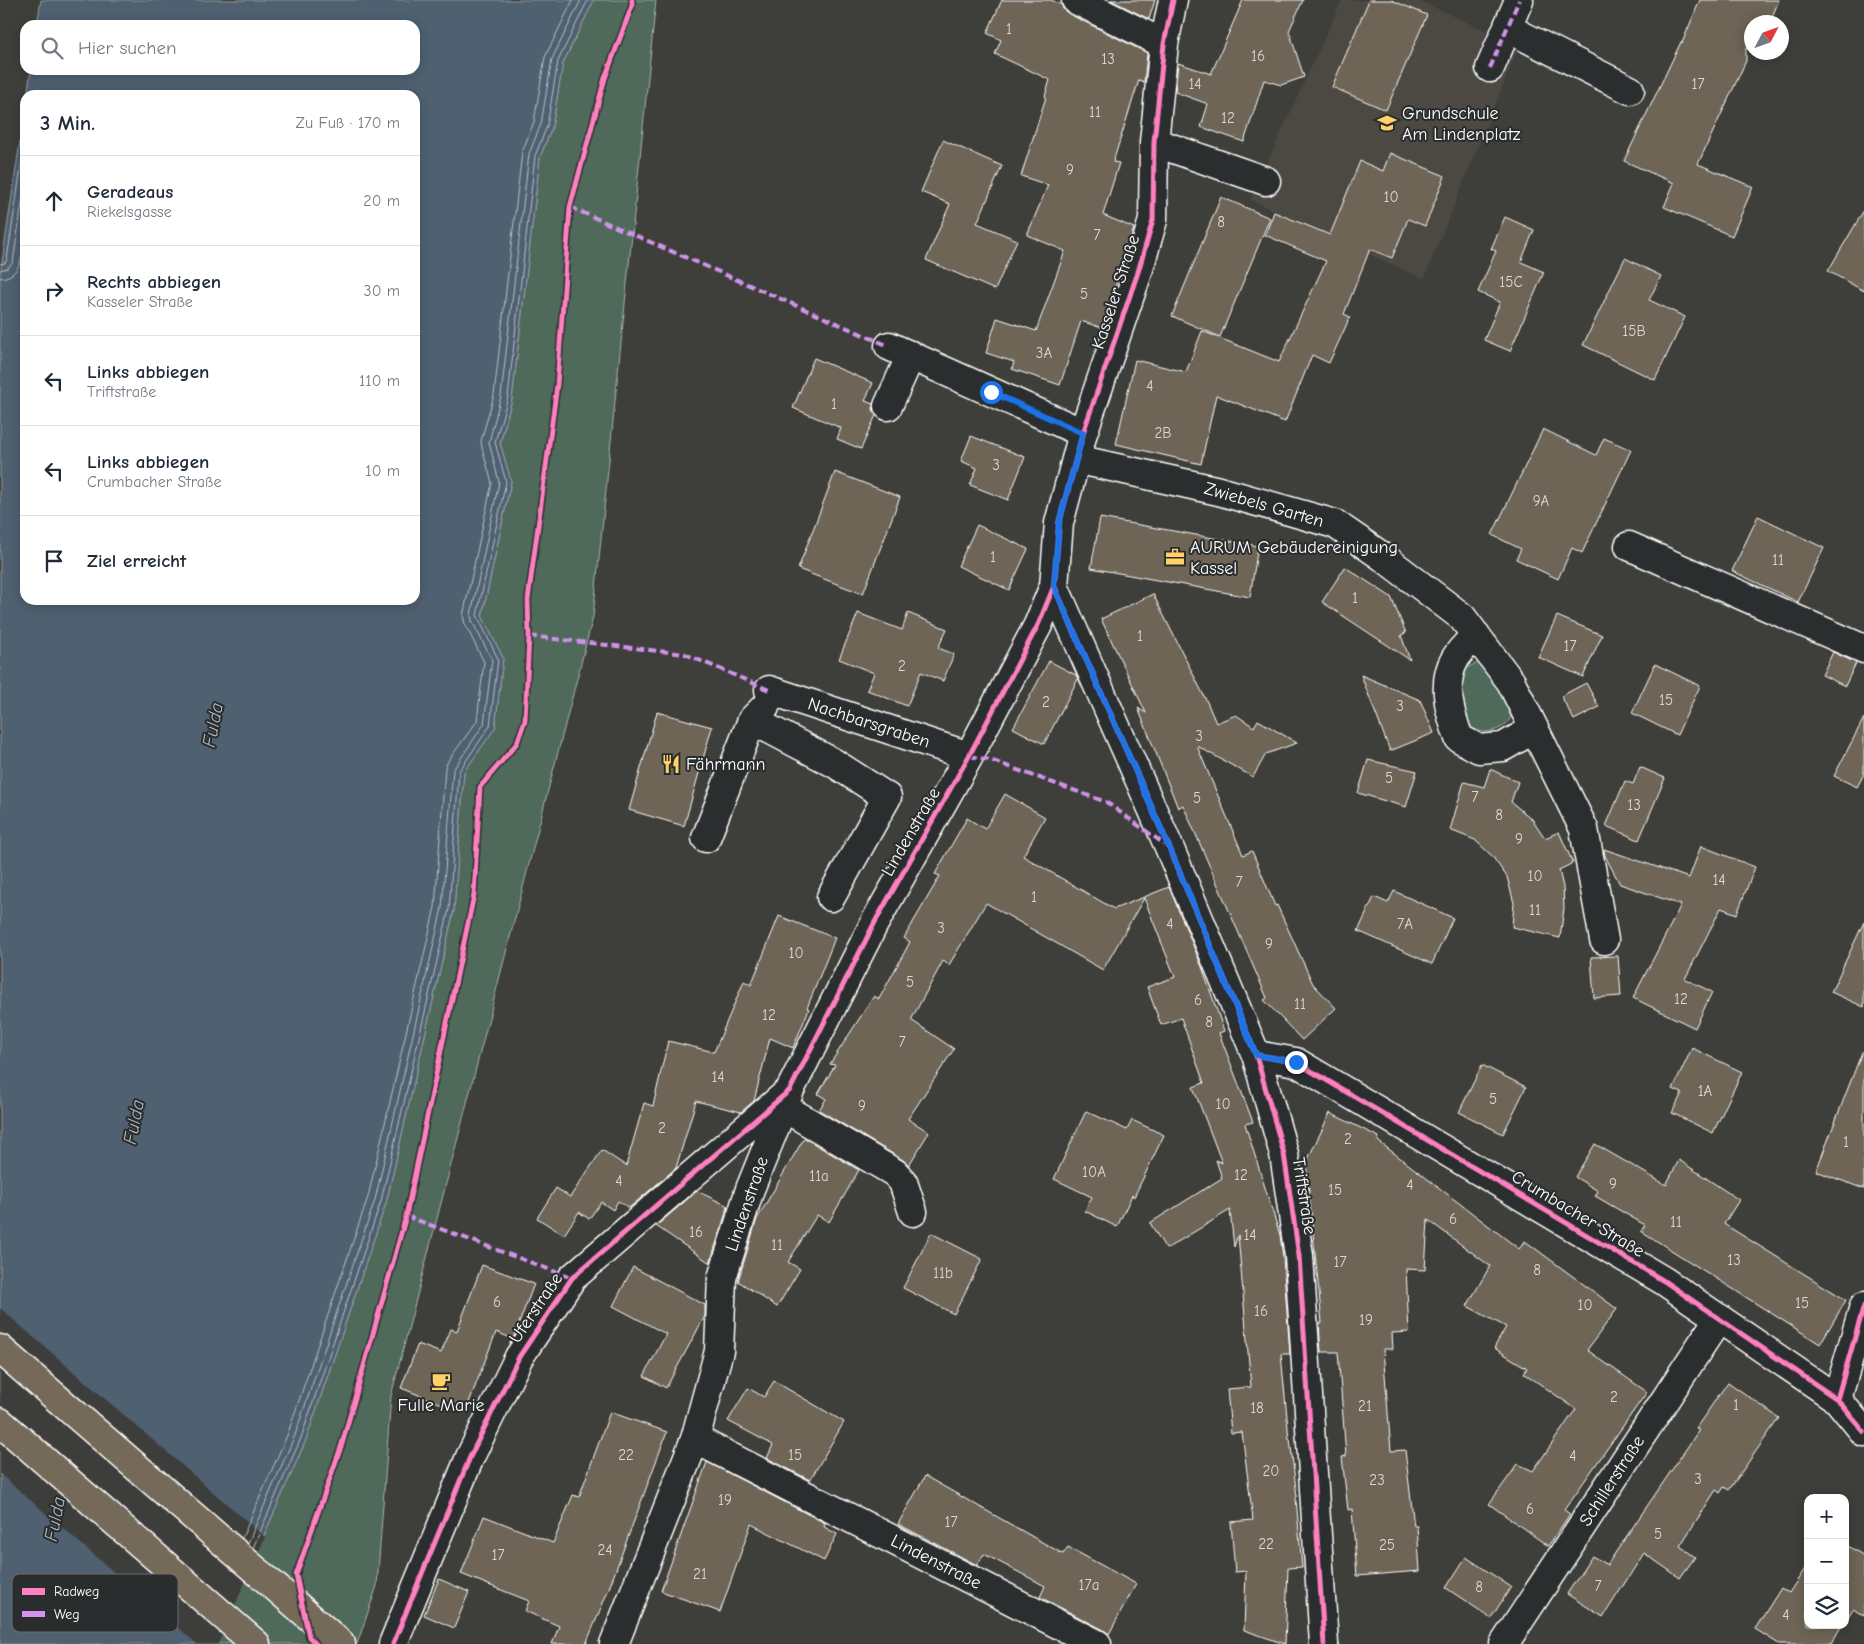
<!DOCTYPE html>
<html lang="de">
<meta charset="utf-8">
<style>
body{margin:0;font-family:"Comic Neue",sans-serif;background:#f6f6f7;color:#1f2937}
.controls{position:absolute;right:15px;bottom:15px;display:grid;overflow:hidden;border-radius:10px;box-shadow:0 2px 12px #0003}
.controls button{width:45px;height:45px;display:grid;place-items:center;padding:0;border:0;border-bottom:1px solid #e0e1e3;background:#fff;color:#1f2937;font:25px sans-serif}
.compass{position:absolute;left:1744px;top:15px;width:45px;height:45px;border-radius:50%;background:#fff;box-shadow:0 2px 12px #0003;rotate:49deg}
.stop{position:absolute;width:15px;height:15px;margin:-11px;border:4px solid #1a73e8;border-radius:50%;background:#fff}
.stop.end{background:#1a73e8;border-color:#fff;box-shadow:0 1px 5px #0008}
.list{margin:0;padding:0;list-style:none}
h2{display:flex;justify-content:space-between;align-items:center;height:65px;margin:0;padding:0 20px;font-size:21px}
h2 small{font-size:16px;font-weight:400;color:#747a83}
.list li{display:grid;grid-template-columns:32px 1fr auto;gap:15px;align-items:center;box-sizing:border-box;height:90px;padding:0 20px;border-top:1px solid #e0e1e3}
.list b{display:block;font-size:19px;white-space:nowrap}
.list p{margin:0;font-size:16px;white-space:nowrap;color:#747a83}
.list em{font-size:16px;font-style:normal;color:#747a83}
.icon{flex:none;width:28px;height:28px;fill:none;stroke:currentColor;stroke-width:2;stroke-linecap:round;stroke-linejoin:round}
.map{position:relative;flex:none;width:1864px;height:1644px;overflow:hidden}
.search{position:absolute;background:#fff;box-shadow:0 2px 12px #0003;left:20px;top:20px;width:400px;height:55px;display:flex;align-items:center;gap:12px;box-sizing:border-box;padding:0 18px;border-radius:15px;color:#747a83;font-size:19px}
.panel{position:absolute;background:#fff;box-shadow:0 2px 12px #0003;left:20px;top:90px;width:400px;height:515px;border-radius:15px}
.map>svg:first-child{display:block}
</style>
<div class="map">
<svg width="1864" height="1644" viewBox="0 0 1864 1644">
<rect width="100%" height="100%" fill="#3e3e3a"/>
<filter id="ink" filterUnits="userSpaceOnUse"><feTurbulence type="fractalNoise" baseFrequency=".02" numOctaves="2"/><feDisplacementMap in="SourceGraphic" scale="10" xChannelSelector="R" yChannelSelector="G"/><feConvolveMatrix kernelMatrix="1 2 1 2 8 2 1 2 1" color-interpolation-filters="sRGB"/></filter>
<g filter="url(#ink)">
<path fill="#4c4a42" d="M1342,0H1418L1519,46L1424,279L1250,200Z"/>
<path fill="#4f6b5a" stroke="#a7b5ac" d="M594,0H656L593,617L391,1396L377,1586L357,1644H216L306,1440L386,1203L454,910L464,772L495,728L503,658L482,616L511,482L500,443L512,399L540,157L552,127L563,63Z
M1482,662L1513,706C1512,716 1510,723 1500,728C1488,735 1470,733 1464,717C1462,712 1463,704 1462,698C1461,690 1459,678 1464,671C1468,666 1475,664 1482,662Z"/>
<path fill="#4f6171" stroke="#95a0aa" d="M41,0H594L563,63L552,127L540,157L512,399L500,443L511,481L482,616L503,658L495,728L464,772L454,910L386,1203L306,1440L216,1644H0V275L25,108V600H415V95H27L31,70H415V25H37Z"/>
<path fill="#3e3e3a" d="M0,1308L265,1537L218,1644H197L0,1474Z"/>
<g fill="none" stroke-linecap="round" stroke-linejoin="round">
<path stroke="#b9c0c6" stroke-width="1" d="M0,264L5,263L7,259L25,142
M0,270L8,268L13,262L25,184
M0,278C23,277 22,252 25,235
M242,1538L288,1433L368,1197L435,907L445,768L448,761L477,721L484,662L465,624L463,616L492,483L482,448L481,441L494,395L522,152L534,122L545,57L573,0
M248,1543L295,1435L375,1200L442,908L453,770L484,724L492,660L472,621L471,615L499,482L489,442L501,396L529,154L541,124L552,59L581,0
M253,1548L301,1438L381,1201L449,909L459,771L490,726L498,659L477,615L506,482L495,442L508,397L535,156L547,126L558,61L588,0"/>
</g>
<path fill="#6e6556" stroke="#fff" d="M1002,0H1051L1062,5L1063,9L1069,14L1147,53L1144,82L1139,80L1113,162L1119,163L1103,215L1134,228L1102,328L1081,321L1060,385L1012,369L1014,362L986,353L997,318L1036,331L1065,251L1027,235L1048,185L1021,176L1046,97L1045,96L1050,80L995,54L1001,40L987,33Z
M1111,0H1155L1149,19Z
M1243,0H1303L1289,31L1304,77L1281,85L1264,80L1244,142L1201,127L1208,104L1175,92L1178,63L1211,74Z
M1369,0H1391L1427,15L1386,110L1332,87Z
M1700,0H1779L1770,22H1752V50L1746,48V61L1698,164L1753,187L1732,236L1664,207L1674,183L1624,161L1681,42L1682,43Z
M943,140L1002,166L977,223L1017,240L995,290L926,260L950,204L921,192Z
M1390,153L1445,176L1425,226L1408,219L1392,258L1370,249L1344,314L1350,317L1329,363L1312,355L1285,422L1216,395L1201,464L1116,444L1135,360L1186,372L1202,331L1279,362L1326,261L1265,235L1274,212L1330,235L1360,161L1383,171Z
M1221,197L1270,218L1220,337L1172,316Z
M1864,210V291L1828,271Z
M1505,217L1534,230L1521,262L1544,272L1510,351L1484,340L1500,302L1478,292L1496,251L1491,249Z
M1625,258L1661,276L1649,300L1685,317L1655,380L1583,345Z
M814,358L873,383L865,401L873,404L876,415L861,449L837,439L841,428L793,408Z
M1543,429L1596,455L1604,438L1631,450L1582,553L1572,548L1558,579L1516,559L1521,549L1492,535Z
M971,436L1025,457L1008,500L970,485L977,468L961,461Z
M835,472L900,497L863,594L798,569Z
M1758,516L1824,548L1798,602L1732,571Z
M1100,518L1258,546L1250,597L1091,568Z
M977,525L1028,549L1009,590L958,566Z
M1345,567L1391,597L1406,633L1401,635L1410,660L1322,602Z
M1153,594L1207,702L1216,723L1236,715L1254,727L1258,720L1297,743L1266,754L1253,777L1197,746L1243,855L1252,851L1275,906L1277,905L1313,984L1336,1008L1302,1040L1264,1000L1267,998L1183,805L1178,808L1138,708L1146,713L1101,619Z
M858,613L902,630L908,613L947,629L938,648L954,654L943,681L921,672L907,706L867,690L874,673L839,659Z
M1557,616L1602,635L1583,677L1538,657Z
M1833,652L1856,663L1845,686L1822,675Z
M1049,661L1076,675L1078,679L1044,744L1013,728Z
M1655,664L1700,686L1677,735L1632,713Z
M1361,675L1420,700L1434,733L1390,751Z
M1586,683L1599,707L1574,720L1561,696Z
M657,712L712,727L684,826L629,810Z
M1864,718V774L1857,787L1834,776Z
M1368,760L1417,771L1406,807L1358,793Z
M1640,767L1665,778L1639,840L1606,826L1625,781L1633,784Z
M1490,769L1518,782L1511,802L1532,819L1545,838L1559,832L1573,863L1559,870L1563,887L1564,908L1560,938L1512,927L1514,903L1507,877L1492,856L1475,840L1450,830L1464,782L1484,787Z
M1005,794L1045,817L1023,856L1114,909L1169,887L1202,967L1224,1031L1219,1033L1253,1122L1245,1124L1280,1235L1283,1258L1290,1354H1281L1289,1439H1290L1297,1497L1296,1498L1302,1567L1288,1568L1285,1644L1244,1630L1246,1571L1235,1572L1231,1522L1253,1520L1242,1432L1231,1433L1227,1389L1251,1387L1238,1235L1234,1247L1230,1210L1166,1249L1150,1223L1222,1178L1216,1160L1222,1163L1193,1087L1204,1083L1181,1018L1161,1025L1147,987L1175,977L1144,898L1103,970L986,903L949,965L943,961L911,1020L954,1049L908,1119L929,1132L909,1165L903,1160L819,1110L826,1099L818,1094L835,1065L830,1064L874,996L879,999L910,942L904,938L940,876L935,874L967,818L985,829Z
M1701,846L1755,867L1737,914L1721,908L1685,979L1712,992L1695,1028L1633,998L1681,905L1620,884L1605,856L1604,849L1689,878Z
M1394,891L1453,918L1432,964L1358,931L1374,897L1388,903Z
M779,916L835,938L807,1008L809,1009L793,1048L770,1038L754,1101L741,1112L696,1101L676,1168L629,1208L618,1201L613,1210L601,1202L589,1219L579,1212L564,1235L537,1218L556,1188L570,1197L602,1150L626,1166L644,1103L653,1106L668,1041L714,1052L744,981L751,985Z
M1864,922V1007L1831,992Z
M1618,956L1621,996L1594,998L1591,957Z
M1692,1048L1742,1072L1713,1133L1672,1113L1682,1093L1673,1089Z
M1862,1052H1864V1189L1816,1171Z
M1482,1065L1526,1087L1503,1134L1459,1112Z
M1086,1111L1127,1130L1132,1120L1164,1135L1134,1197L1132,1195L1117,1227L1085,1211L1092,1197L1054,1179Z
M1330,1113L1379,1137L1378,1141L1519,1249L1525,1241L1617,1309L1587,1350L1647,1392L1564,1510L1570,1514L1548,1546L1489,1504L1518,1464L1533,1471L1576,1409L1524,1373L1527,1368L1494,1348L1506,1327L1467,1306L1490,1266L1428,1220L1425,1270L1406,1269L1409,1332L1392,1333L1393,1349H1383L1391,1451L1405,1450L1414,1526H1417L1420,1571L1357,1576L1352,1509L1348,1510L1342,1457L1346,1456L1338,1352H1321L1319,1323H1322L1306,1163Z
M804,1138L859,1170L829,1222L817,1215L788,1262L800,1269L777,1307L738,1281L757,1219Z
M1595,1144L1666,1185L1679,1160L1739,1200L1724,1224L1846,1300L1820,1344L1641,1231L1645,1225L1595,1196L1598,1191L1575,1177Z
M697,1191L728,1206L710,1263L656,1226Z
M931,1233L982,1259L954,1314L903,1288Z
M482,1265L534,1284L513,1339L496,1332L465,1413L401,1388L418,1344L441,1353L451,1329L457,1331Z
M633,1267L705,1305V1316L666,1388L644,1376L666,1334L613,1306Z
M774,1381L844,1422L810,1480L767,1458L773,1445L728,1421L748,1388L764,1397Z
M1728,1382L1779,1418L1729,1490L1724,1487L1720,1493L1716,1490L1680,1546L1695,1557L1680,1578L1644,1553L1603,1617L1567,1594L1592,1556L1607,1565L1699,1430L1696,1428Z
M610,1412L667,1432L608,1591L586,1644H552L559,1626L525,1611L529,1601L461,1574L484,1516L553,1543L573,1495L579,1497Z
M707,1462L825,1523L824,1527L837,1534L824,1561L751,1524L720,1612L661,1591Z
M925,1476L1063,1554L1068,1547L1136,1584L1109,1634L1104,1630L1040,1597L1045,1586L984,1554L977,1565L898,1524Z
M1845,1544L1864,1556V1616L1853,1609L1845,1621Z
M1466,1557L1511,1587L1491,1618L1446,1588Z
M1808,1564V1625H1842L1831,1644H1779L1755,1629L1781,1588L1789,1593Z
M439,1579L469,1592L454,1628L424,1615Z"/>
<g fill="none" stroke-linecap="round" stroke-linejoin="round">
<g stroke="#fff" stroke-width="31">
<path id="minor" d="M1076,0L1164,44
M1507,28L1630,90
M1490,68L1519,0
M1154,142L1266,181
M889,346L1083,433
M888,406L911,355
M1076,459L1219,491L1335,524L1383,557L1462,617L1511,682L1584,829L1604,940
M1629,546L1864,649
M1054,586L1169,847L1256,1055L1284,1154L1299,1256L1324,1644
M1476,635C1469,642 1460,650 1455,659C1441,683 1450,714 1459,738L1479,749L1503,747L1534,729
M769,690L969,756
M752,720L834,763L887,797L831,897
M706,838L752,720L765,707
M1256,1055L1296,1062L1664,1281L1837,1399L1864,1432
M783,1107L895,1173L903,1182L913,1212
M1837,1399L1864,1306
M695,1439L1097,1644
M393,1644L470,1457L519,1357L572,1278L787,1093
M614,1644L695,1439L719,1351L722,1278L750,1189L790,1090L875,922L969,756L1038,625L1054,586L1059,523L1083,433L1138,272L1153,220L1154,142L1164,44L1173,0
M1504,1644L1719,1318"/>
</g>
<g stroke="#fff" stroke-width="31">
<path id="highway" d="M0,1349L341,1644
M0,1422L256,1644"/>
</g>
<use href="#minor" stroke="#2a2d2e" stroke-width="28"/>
<use href="#highway" stroke="#746a5a" stroke-width="28"/>
<path stroke="#d193ec" stroke-width="4" stroke-dasharray="8 4" stroke-linecap="butt" d="M1490,68L1519,0
M570,207L889,346
M529,636L685,654L769,690
M969,756L990,760L1106,802L1167,846
M406,1216L572,1278"/>
<g stroke="#2a2d2e" stroke-width="8">
<path id="cycleway" d="M1054,586L1169,847L1256,1055L1284,1154L1299,1256L1324,1644
M1256,1055L1296,1062L1664,1281L1837,1399L1864,1432
M1837,1399L1864,1306
M316,1644L309,1637L296,1575L342,1444L406,1216L474,895L480,787L517,743L525,720L529,636L528,600L557,385L570,207L605,78L632,6V0
M393,1644L470,1457L519,1357L572,1278L790,1090L875,922L969,756L1038,625L1054,586L1059,523L1083,433L1138,272L1153,220L1154,142L1164,44L1173,0"/>
</g>
<use href="#cycleway" stroke="#ff80c0" stroke-width="5"/>
</g>
</g>
<g fill="none" stroke-linecap="round" stroke-linejoin="round" filter="url(#ink)">
<path stroke="#1a73e8" stroke-width="6" d="M991,392L1083,433L1059,523L1054,586L1169,847L1256,1055L1296,1062"/>
</g>
<defs>
<g id="school-bare" transform="scale(1.5)"><path d="M0-5L7-2L0 1L-7-2ZM-4 1L0 2.5L4 1V4Q0 6-4 4Z" fill="#ffd166" stroke="#2a2d2e" stroke-width="2.5" paint-order="stroke"/></g>
<g id="office-bare" transform="scale(1.5)"><path d="M-6-3h4V-5.5h4V-3h4V5H-6ZM-1-4.5V-3h2v-1.5ZM-6 0V1H6V0Z" fill="#ffd166" stroke="#2a2d2e" stroke-width="2.5" paint-order="stroke"/></g>
<g id="restaurant-bare" transform="scale(1.5)"><path d="M-5-6h1v4h1v-4h1v4h1v-4h1v5L-1.5 .5V6h-2V.5L-5-1ZM5-6V6H3V1.5H1.5Q1.5-4 5-6Z" fill="#ffd166" stroke="#2a2d2e" stroke-width="2.5" paint-order="stroke"/></g>
<g id="cafe-bare" transform="scale(1.5)"><path d="M-5.5-4.5H6V0H3Q3 3.5 0 3.5H-2.5Q-5.5 3.5-5.5 0ZM3-3.2v2h1.7v-2ZM-6 4.5H4V6H-6Z" fill="#ffd166" stroke="#2a2d2e" stroke-width="2.5" paint-order="stroke"/></g>
</defs>
<g fill-rule="evenodd">
<use href="#school-bare" x="1387" y="123"/>
<use href="#office-bare" x="1175" y="557"/>
<use href="#restaurant-bare" x="671" y="764"/>
<use href="#cafe-bare" x="441" y="1381"/>
</g>
<g text-anchor="middle" dominant-baseline="central" stroke-width="4" stroke-linejoin="round" paint-order="stroke">
<g font-size="15" fill="#dbd8d5">
<text x="1009" y="29">1</text>
<text x="1258" y="56">16</text>
<text x="1108" y="59">13</text>
<text x="1195" y="84">14</text>
<text x="1698" y="84">17</text>
<text x="1095" y="112">11</text>
<text x="1228" y="118">12</text>
<text x="1070" y="170">9</text>
<text x="1391" y="197">10</text>
<text x="1221" y="222">8</text>
<text x="1097" y="235">7</text>
<text x="1511" y="282">15C</text>
<text x="1084" y="294">5</text>
<text x="1634" y="331">15B</text>
<text x="1044" y="353">3A</text>
<text x="1150" y="386">4</text>
<text x="834" y="404">1</text>
<text x="1163" y="433">2B</text>
<text x="996" y="465">3</text>
<text x="1541" y="501">9A</text>
<text x="993" y="557">1</text>
<text x="1778" y="560">11</text>
<text x="1355" y="598">1</text>
<text x="1140" y="636">1</text>
<text x="1570" y="646">17</text>
<text x="902" y="666">2</text>
<text x="1666" y="700">15</text>
<text x="1046" y="702">2</text>
<text x="1400" y="706">3</text>
<text x="1199" y="736">3</text>
<text x="1389" y="778">5</text>
<text x="1475" y="797">7</text>
<text x="1197" y="798">5</text>
<text x="1634" y="805">13</text>
<text x="1499" y="815">8</text>
<text x="1519" y="839">9</text>
<text x="1535" y="876">10</text>
<text x="1719" y="880">14</text>
<text x="1239" y="882">7</text>
<text x="1034" y="897">1</text>
<text x="1535" y="910">11</text>
<text x="1170" y="924">4</text>
<text x="1405" y="924">7A</text>
<text x="941" y="928">3</text>
<text x="1269" y="944">9</text>
<text x="796" y="953">10</text>
<text x="910" y="982">5</text>
<text x="1681" y="999">12</text>
<text x="1198" y="1000">6</text>
<text x="1300" y="1004">11</text>
<text x="769" y="1015">12</text>
<text x="1209" y="1022">8</text>
<text x="902" y="1042">7</text>
<text x="718" y="1077">14</text>
<text x="1705" y="1091">1A</text>
<text x="1493" y="1099">5</text>
<text x="1223" y="1104">10</text>
<text x="862" y="1106">9</text>
<text x="662" y="1128">2</text>
<text x="1348" y="1139">2</text>
<text x="1846" y="1142">1</text>
<text x="1094" y="1172">10A</text>
<text x="1241" y="1175">12</text>
<text x="819" y="1176">11a</text>
<text x="619" y="1181">4</text>
<text x="1613" y="1184">9</text>
<text x="1410" y="1185">4</text>
<text x="1335" y="1190">15</text>
<text x="1453" y="1219">6</text>
<text x="1676" y="1222">11</text>
<text x="696" y="1232">16</text>
<text x="1250" y="1235">14</text>
<text x="777" y="1245">11</text>
<text x="1734" y="1260">13</text>
<text x="1340" y="1262">17</text>
<text x="1537" y="1270">8</text>
<text x="943" y="1273">11b</text>
<text x="497" y="1302">6</text>
<text x="1802" y="1303">15</text>
<text x="1585" y="1305">10</text>
<text x="1261" y="1311">16</text>
<text x="1366" y="1320">19</text>
<text x="1614" y="1397">2</text>
<text x="1736" y="1405">1</text>
<text x="1365" y="1406">21</text>
<text x="1257" y="1408">18</text>
<text x="626" y="1455">22</text>
<text x="795" y="1455">15</text>
<text x="1573" y="1456">4</text>
<text x="1271" y="1471">20</text>
<text x="1698" y="1479">3</text>
<text x="1377" y="1480">23</text>
<text x="725" y="1500">19</text>
<text x="1530" y="1509">6</text>
<text x="951" y="1522">17</text>
<text x="1658" y="1534">5</text>
<text x="1266" y="1544">22</text>
<text x="1387" y="1545">25</text>
<text x="605" y="1550">24</text>
<text x="498" y="1555">17</text>
<text x="700" y="1574">21</text>
<text x="1089" y="1585">17a</text>
<text x="1598" y="1586">7</text>
<text x="1479" y="1587">8</text>
<text x="1786" y="1615">4</text>
</g>
<g font-size="18" fill="#fff" stroke="#2a2d2e" text-anchor="start">
<text x="1402" y="113">Grundschule<tspan x="1402" dy="21">Am Lindenplatz</tspan></text>
<text x="1190" y="547">AURUM Gebäudereinigung<tspan x="1190" dy="21">Kassel</tspan></text>
<text x="686" y="764">Fährmann</text>
<text x="441" y="1405" text-anchor="middle">Fulle Marie</text>
</g>
<g font-size="18" fill="#fff" stroke="#2a2d2e">
<text transform="translate(1116 292) rotate(-72)">Kasseler Straße</text>
<text transform="translate(1264 505) rotate(16)">Zwiebels Garten</text>
<text transform="translate(869 723) rotate(18)">Nachbarsgraben</text>
<text transform="translate(911 832) rotate(-60)">Lindenstraße</text>
<text transform="translate(1304 1196) rotate(81)">Triftstraße</text>
<text transform="translate(747 1204) rotate(-71)">Lindenstraße</text>
<text transform="translate(1578 1214) rotate(31)">Crumbacher Straße</text>
<text transform="translate(536 1308) rotate(-56)">Uferstraße</text>
<text transform="translate(1612 1481) rotate(-57)">Schillerstraße</text>
<text transform="translate(936 1562) rotate(27)">Lindenstraße</text>
</g>
<g font-size="19" font-style="italic" fill="#b0b8bf" stroke="#2a2d2e">
<text transform="translate(213 725) rotate(-79)">Fulda</text>
<text transform="translate(134 1122) rotate(-79)">Fulda</text>
<text transform="translate(55 1519) rotate(-79)">Fulda</text>
</g>
</g>
<rect x="12" y="1574" width="166" height="58" rx="8" fill="#2a2d2e" stroke="#6a6c6d" stroke-width="1"/>
<rect x="22" y="1588" width="23" height="7" fill="#ff80c0"/>
<rect x="22" y="1611" width="23" height="6" fill="#d193ec"/>
<g font-size="14" fill="#fff">
<text x="54" y="1596">Radweg</text>
<text x="54" y="1619">Weg</text>
</g>
</svg>
<div class="controls">
<button>+</button>
<button>−</button>
<button><svg class="icon" aria-label="layers" viewBox="0 0 24 24"><path d="M12 4l9 5-9 5-9-5zM3 14l9 5 9-5"/></svg></button>
</div>
<svg class="compass" viewBox="-18 -18 36 36"><path d="M0-13l5 13h-10z" fill="#e53935"/><path d="M0 13l5-13h-10z" fill="#747a83"/></svg>
<div class="stop" style="left:991px;top:392px"></div>
<div class="stop end" style="left:1296px;top:1062px"></div>
<div class="search"><svg class="icon" aria-label="search" viewBox="0 0 24 24"><circle cx="10" cy="10" r="6"/><path d="M15 15l6 6"/></svg>Hier suchen</div>
<section class="panel">
<h2>3 Min.<small>Zu Fuß · 170 m</small></h2>
<ul class="list">
<li><svg class="icon" aria-label="ahead" viewBox="0 0 24 24"><path d="M12 20V5M6 11l6-6 6 6"/></svg><div><b>Geradeaus</b><p>Riekelsgasse</p></div><em>20 m</em></li>
<li><svg class="icon" aria-label="right" viewBox="0 0 24 24"><path d="M7 20v-9h11M14 6l5 5-5 5"/></svg><div><b>Rechts abbiegen</b><p>Kasseler Straße</p></div><em>30 m</em></li>
<li><svg class="icon" aria-label="left" viewBox="0 0 24 24"><path d="M17 20v-9H6M10 6l-5 5 5 5"/></svg><div><b>Links abbiegen</b><p>Triftstraße</p></div><em>110 m</em></li>
<li><svg class="icon" aria-label="left" viewBox="0 0 24 24"><path d="M17 20v-9H6M10 6l-5 5 5 5"/></svg><div><b>Links abbiegen</b><p>Crumbacher Straße</p></div><em>10 m</em></li>
<li><svg class="icon" aria-label="arrive" viewBox="0 0 24 24"><path d="M6 21V4h12l-3 4 3 4H6"/></svg><div><b>Ziel erreicht</b></div></li>
</ul>
</section>
</div>
